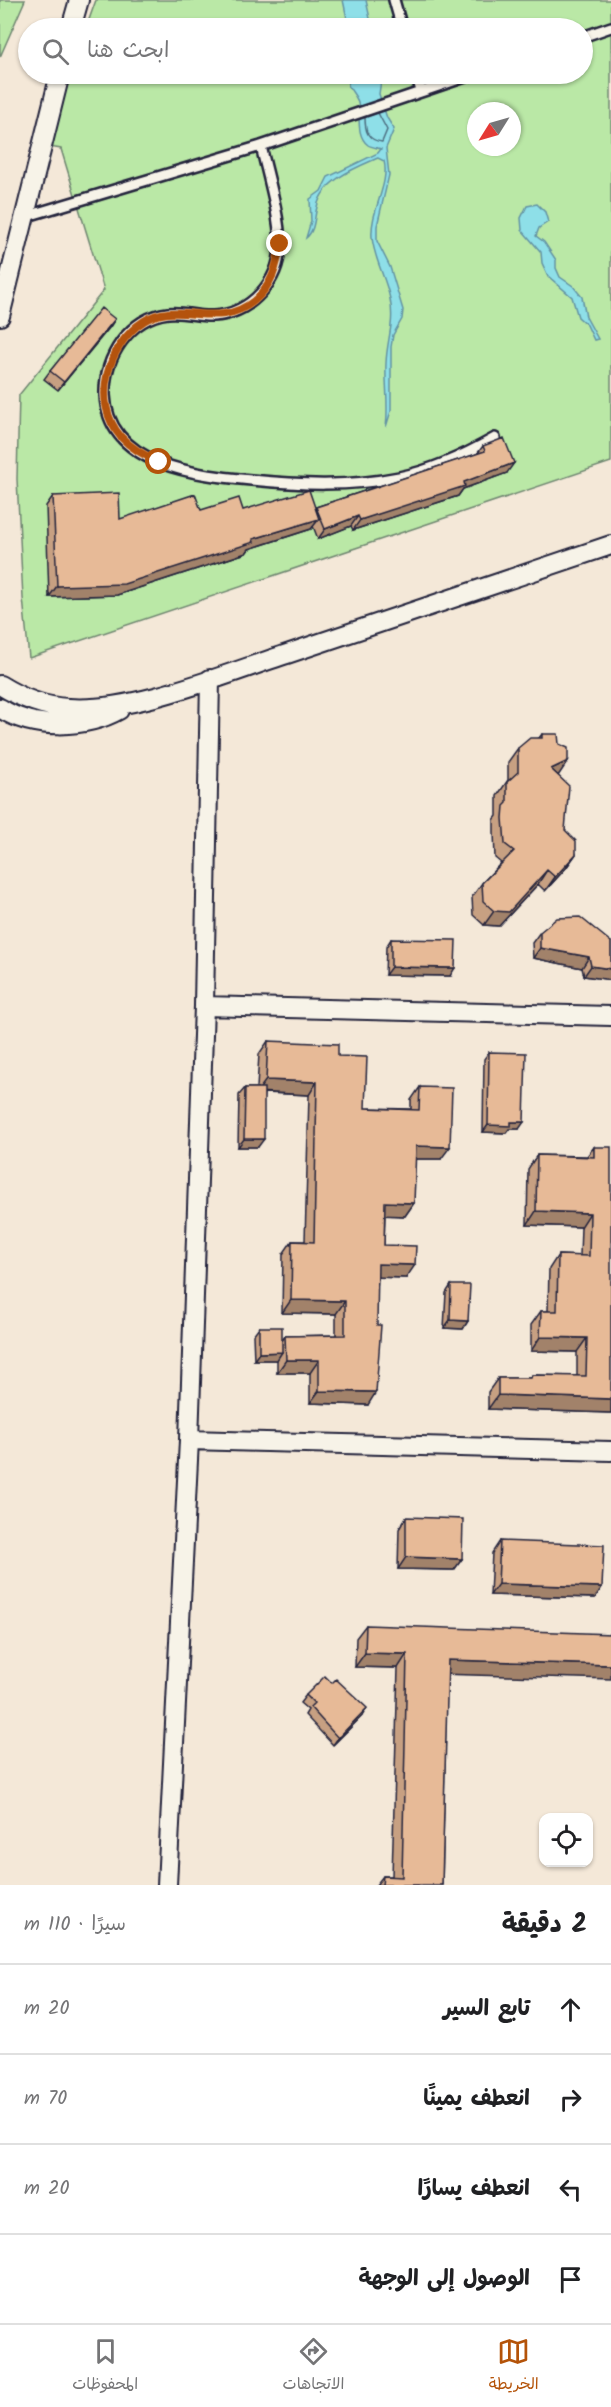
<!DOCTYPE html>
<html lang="ar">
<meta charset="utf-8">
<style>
body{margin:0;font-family:Kalam,"Playpen Sans Arabic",sans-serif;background:#f2f2f2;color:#202124;direction:rtl}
.controls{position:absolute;right:18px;bottom:18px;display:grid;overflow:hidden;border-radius:12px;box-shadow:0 2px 4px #0004}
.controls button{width:54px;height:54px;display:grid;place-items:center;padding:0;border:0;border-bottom:2px solid #e0e0e0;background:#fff;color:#202124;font:30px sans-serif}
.compass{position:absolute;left:467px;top:102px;width:54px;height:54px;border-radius:50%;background:#fff;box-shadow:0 2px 4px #0004;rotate:233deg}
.stop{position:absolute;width:18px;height:18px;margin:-14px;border:4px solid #b45309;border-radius:50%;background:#fff}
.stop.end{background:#b45309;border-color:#fff;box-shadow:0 2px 6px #0008}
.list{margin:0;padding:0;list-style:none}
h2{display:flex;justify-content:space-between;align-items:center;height:78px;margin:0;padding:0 24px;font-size:26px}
h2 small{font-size:20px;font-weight:400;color:#757577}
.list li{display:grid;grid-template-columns:39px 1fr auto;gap:18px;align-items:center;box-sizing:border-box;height:90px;padding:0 24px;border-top:2px solid #e0e0e0}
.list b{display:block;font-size:22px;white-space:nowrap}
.list em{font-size:20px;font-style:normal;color:#757577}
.icon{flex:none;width:33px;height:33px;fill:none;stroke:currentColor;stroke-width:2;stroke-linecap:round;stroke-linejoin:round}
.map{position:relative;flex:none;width:611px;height:1885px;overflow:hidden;direction:ltr}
.search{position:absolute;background:#fff;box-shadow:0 2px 4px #0004;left:18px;right:18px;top:18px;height:66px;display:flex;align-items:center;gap:15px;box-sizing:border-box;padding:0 21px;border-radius:33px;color:#757577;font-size:22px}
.sheet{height:438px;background:#fff}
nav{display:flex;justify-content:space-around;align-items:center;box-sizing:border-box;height:84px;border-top:2px solid #e0e0e0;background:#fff;font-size:16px;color:#757577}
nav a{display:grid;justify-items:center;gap:3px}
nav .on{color:#b45309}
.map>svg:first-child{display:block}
</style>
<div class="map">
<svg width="611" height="1885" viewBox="0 0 611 1885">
<rect width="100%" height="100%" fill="#f4e8d8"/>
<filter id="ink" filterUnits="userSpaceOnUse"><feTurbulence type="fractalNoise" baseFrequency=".0167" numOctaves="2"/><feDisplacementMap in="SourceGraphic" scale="12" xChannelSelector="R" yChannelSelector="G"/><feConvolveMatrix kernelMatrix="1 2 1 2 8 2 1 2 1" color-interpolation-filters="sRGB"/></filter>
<g filter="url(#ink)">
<path fill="#bae8a6" stroke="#6e8570" stroke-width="1.5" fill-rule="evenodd" d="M0,0H25L0,57Z
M96,0H611V462L29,658L23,598L17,479L19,395L104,290L61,149L49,147L62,92L69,74H582V28H86ZM476,111H512V147H476Z"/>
<path fill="#8edfe8" stroke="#6393a3" stroke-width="1.5" d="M343,0H366L372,28H349Z
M350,74H382L379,94L387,118L394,129L386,148L389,175L377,226V241L390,267L403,310L402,319L393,335L391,347V411L386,427C389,405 385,385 386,363C387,339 395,323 390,299C386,278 374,259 372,237C370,211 390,184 384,161L378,158C355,168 323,180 317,207C314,218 315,231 306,238L311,221L310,199L321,191L328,177L378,153L381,149C378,148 371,147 368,145C355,135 361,115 358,102C356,96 351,91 348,85Z
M537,204L545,212L548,222L539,228L536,236L544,242L556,260V268L560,277L573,286L582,297L586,317L598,339L594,340L587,325L578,317L572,297L548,276L542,263L541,252L522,230L521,218L527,206Z"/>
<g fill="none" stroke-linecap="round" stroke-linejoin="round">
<path stroke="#4d6e80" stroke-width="1.5" d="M365,117C365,131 367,140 382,142L387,130L378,113"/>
<g stroke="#22223b" stroke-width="14">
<path id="lane" d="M394,0L402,28
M582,37L611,27
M416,74L421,91
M261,146C268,177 279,212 280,244C280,281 251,314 213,316C198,317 183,311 168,313C129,318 104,357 105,395C108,466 197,475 251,480C301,485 349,487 399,477C434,470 465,455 495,438
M24,217L261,146L474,74"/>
</g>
<g stroke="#22223b" stroke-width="22">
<path id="street" d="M71,28L79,0
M0,316L60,74
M0,685C21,698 43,707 68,708C133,713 225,674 287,654C395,617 503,581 611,545
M0,708C33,730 85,729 119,710
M204,1006L611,1016
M189,1440L611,1451
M167,1885L189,1440L204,1006L210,679"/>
</g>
<use href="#lane" stroke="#f7f3e8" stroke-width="9"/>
<use href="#street" stroke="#f7f3e8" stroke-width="18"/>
</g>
<path fill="#c7a082" stroke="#22223b" stroke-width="1.5" d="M115,319L58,390L44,379L50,371Z
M483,446L507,473L463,489L458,496L353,530L351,526L318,539L313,526L311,529L249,549L246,553L117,595L49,597L46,506L53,496L120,519L201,510H243L315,508L316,507L477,454Z
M542,734L558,775L565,830L576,854L566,868L545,891L538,884L499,926L484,925L473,915L472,897L482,883L501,863L495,858L494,832V820L497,816V796L508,780V762L518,748L539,738Z
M540,932L611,942V980L584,976L582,968L533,958L532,943Z
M391,939L450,976L385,975L386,947Z
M268,1041L338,1056L365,1108L411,1109V1100L420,1087L441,1159H415L414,1203L405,1216L385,1215L384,1245L406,1278L378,1277L368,1405L310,1403V1373H277V1360H254L253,1335L259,1327L282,1341L285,1336L336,1335V1314L282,1313L283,1254L292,1241H305L309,1095L264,1093L258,1147H238L239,1095L245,1088H257L259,1054Z
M489,1052L519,1129H509L506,1133L483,1132L484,1059Z
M594,1147L611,1413L488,1409V1392L498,1378H529L532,1375L577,1376V1352L531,1351V1325L541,1311H548L549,1269L558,1255L580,1256L581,1227L527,1225L528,1169L537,1155L587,1156Z
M451,1285L468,1321L463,1329L444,1328L446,1293Z
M406,1517L462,1559L454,1570L398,1569L399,1529Z
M500,1541L602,1587L595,1598L490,1595L492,1553Z
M366,1625L447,1674L442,1885H376L383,1876H392L398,1668L355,1667L356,1638Z
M332,1683L362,1716L333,1745L305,1715L308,1710L300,1703L306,1695Z"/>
<path fill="#a2826a" stroke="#22223b" stroke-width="1.5" d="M115,319L110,327L58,390L64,382Z
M514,463L507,473L463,489L458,496L353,530L360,520Z
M358,516L351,526L318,539L325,529Z
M319,519L311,529L249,549L246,553L117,595L49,597L57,586L253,539Z
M568,761L558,776L551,769Z
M576,854L566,868L545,891L555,877Z
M547,870L538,884L499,926L484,925L494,911Z
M540,948L589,957L582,968L533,958Z
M591,966L611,969V980L584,976Z
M391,967L455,968L450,976L385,975Z
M266,1080L317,1082L309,1095L257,1092Z
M511,1122H524L519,1129H509L506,1133L483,1132L488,1125Z
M244,1139H264L258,1147H238Z
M416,1146L450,1147L441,1159H407Z
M385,1202L414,1203L405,1216L376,1215Z
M536,1211L590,1213L581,1227L527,1225Z
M378,1264L415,1265L406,1278L370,1277Z
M291,1300L345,1301L336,1314L282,1313Z
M450,1320L468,1321L463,1329L444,1328Z
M540,1337L587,1338L577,1352L531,1351Z
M282,1352L277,1360H254L259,1353Z
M286,1360H319L310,1373H277Z
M319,1391L376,1392L368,1405L310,1403Z
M498,1395L611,1399V1413L488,1409Z
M406,1557L462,1559L454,1570L398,1569Z
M498,1584L602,1587L595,1598L490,1595Z
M365,1653L407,1654L398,1668L355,1667Z
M448,1660L611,1665V1679L438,1674Z
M367,1708L362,1716L333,1745L338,1738Z"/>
<path fill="#e7ba97" stroke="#22223b" stroke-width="1.5" d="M101,308L115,319L64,382L50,371Z
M504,438L514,463L464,482L465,486L360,520L358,516L325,529L316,507L485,451L483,446Z
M309,490L319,519L253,539L254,542L124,584L57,586L53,496L119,493L120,519L195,494L201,510L239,498L243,510Z
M542,734H558L559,744L568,748V761L551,769L569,786L565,830L576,841V854L555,877L547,870L509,912L494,911L483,901L482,883L514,851L505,844L503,818L504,806L507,803V782L518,772V748L530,738H542Z
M580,917L611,942V969L591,966L589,957L540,948V932L557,918Z
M391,939L456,940L455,968L391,967Z
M268,1041L338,1044V1056L367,1057L365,1108L419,1110L420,1087L452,1088L450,1147L416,1146L414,1203L385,1202L384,1245L416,1246L415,1265L378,1264L377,1325H381L376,1392L319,1391V1360H286L285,1336L345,1335V1301L291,1300L292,1241L314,1242L317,1082L266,1080Z
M489,1052L526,1053L524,1122H511V1126L488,1125Z
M245,1088H264V1139H244Z
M594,1147H611V1399L498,1395V1378H531L532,1375L586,1376L587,1338L540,1337L541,1311H557L558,1255L589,1256L590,1213L536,1211L537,1155L594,1157Z
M451,1285H470L468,1321L450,1320Z
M259,1327H282V1352L259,1353Z
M406,1517L463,1519L462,1559L406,1557Z
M500,1541L604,1545L602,1587L498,1584Z
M366,1625L611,1634V1665L448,1660L442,1885H382L383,1876L402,1877L407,1654L365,1653Z
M325,1676L332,1683L336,1679L367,1708L338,1738L310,1707L314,1703L306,1695Z"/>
</g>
<g fill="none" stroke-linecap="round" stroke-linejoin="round" filter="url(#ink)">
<path stroke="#b45309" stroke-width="8" d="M159,462C145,455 132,449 121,437C90,402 108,344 144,321C177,299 218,331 254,301C272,286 277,266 280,244"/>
</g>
</svg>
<div class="controls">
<button><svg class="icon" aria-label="locate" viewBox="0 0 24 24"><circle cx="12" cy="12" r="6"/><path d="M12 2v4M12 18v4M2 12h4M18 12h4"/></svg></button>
</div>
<svg class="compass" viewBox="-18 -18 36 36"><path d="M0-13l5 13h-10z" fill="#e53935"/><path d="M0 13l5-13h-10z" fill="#757577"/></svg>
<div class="stop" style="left:159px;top:462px"></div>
<div class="stop end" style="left:280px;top:244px"></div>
<div class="search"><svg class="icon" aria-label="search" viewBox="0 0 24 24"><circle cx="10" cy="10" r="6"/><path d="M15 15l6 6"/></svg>ابحث هنا</div>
</div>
<section class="sheet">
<h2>2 دقيقة<small>سيرًا · 110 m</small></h2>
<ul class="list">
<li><svg class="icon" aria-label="ahead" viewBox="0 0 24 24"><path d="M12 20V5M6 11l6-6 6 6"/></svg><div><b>تابع السير</b></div><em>20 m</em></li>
<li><svg class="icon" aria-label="right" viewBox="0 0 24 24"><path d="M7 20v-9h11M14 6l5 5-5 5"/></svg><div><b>انعطف يمينًا</b></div><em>70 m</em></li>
<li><svg class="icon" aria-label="left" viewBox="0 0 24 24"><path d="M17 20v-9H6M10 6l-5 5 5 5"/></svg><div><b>انعطف يسارًا</b></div><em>20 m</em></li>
<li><svg class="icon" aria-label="arrive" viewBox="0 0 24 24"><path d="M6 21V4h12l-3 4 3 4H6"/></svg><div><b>الوصول إلى الوجهة</b></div></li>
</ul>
</section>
<nav>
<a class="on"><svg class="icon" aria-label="map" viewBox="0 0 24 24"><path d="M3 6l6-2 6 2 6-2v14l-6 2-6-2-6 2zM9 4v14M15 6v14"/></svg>الخريطة</a>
<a><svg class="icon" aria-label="directions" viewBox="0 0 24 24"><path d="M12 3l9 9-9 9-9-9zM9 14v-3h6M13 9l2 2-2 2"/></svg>الاتجاهات</a>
<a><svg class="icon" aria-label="saved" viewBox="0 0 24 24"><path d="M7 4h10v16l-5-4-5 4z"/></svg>المحفوظات</a>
</nav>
